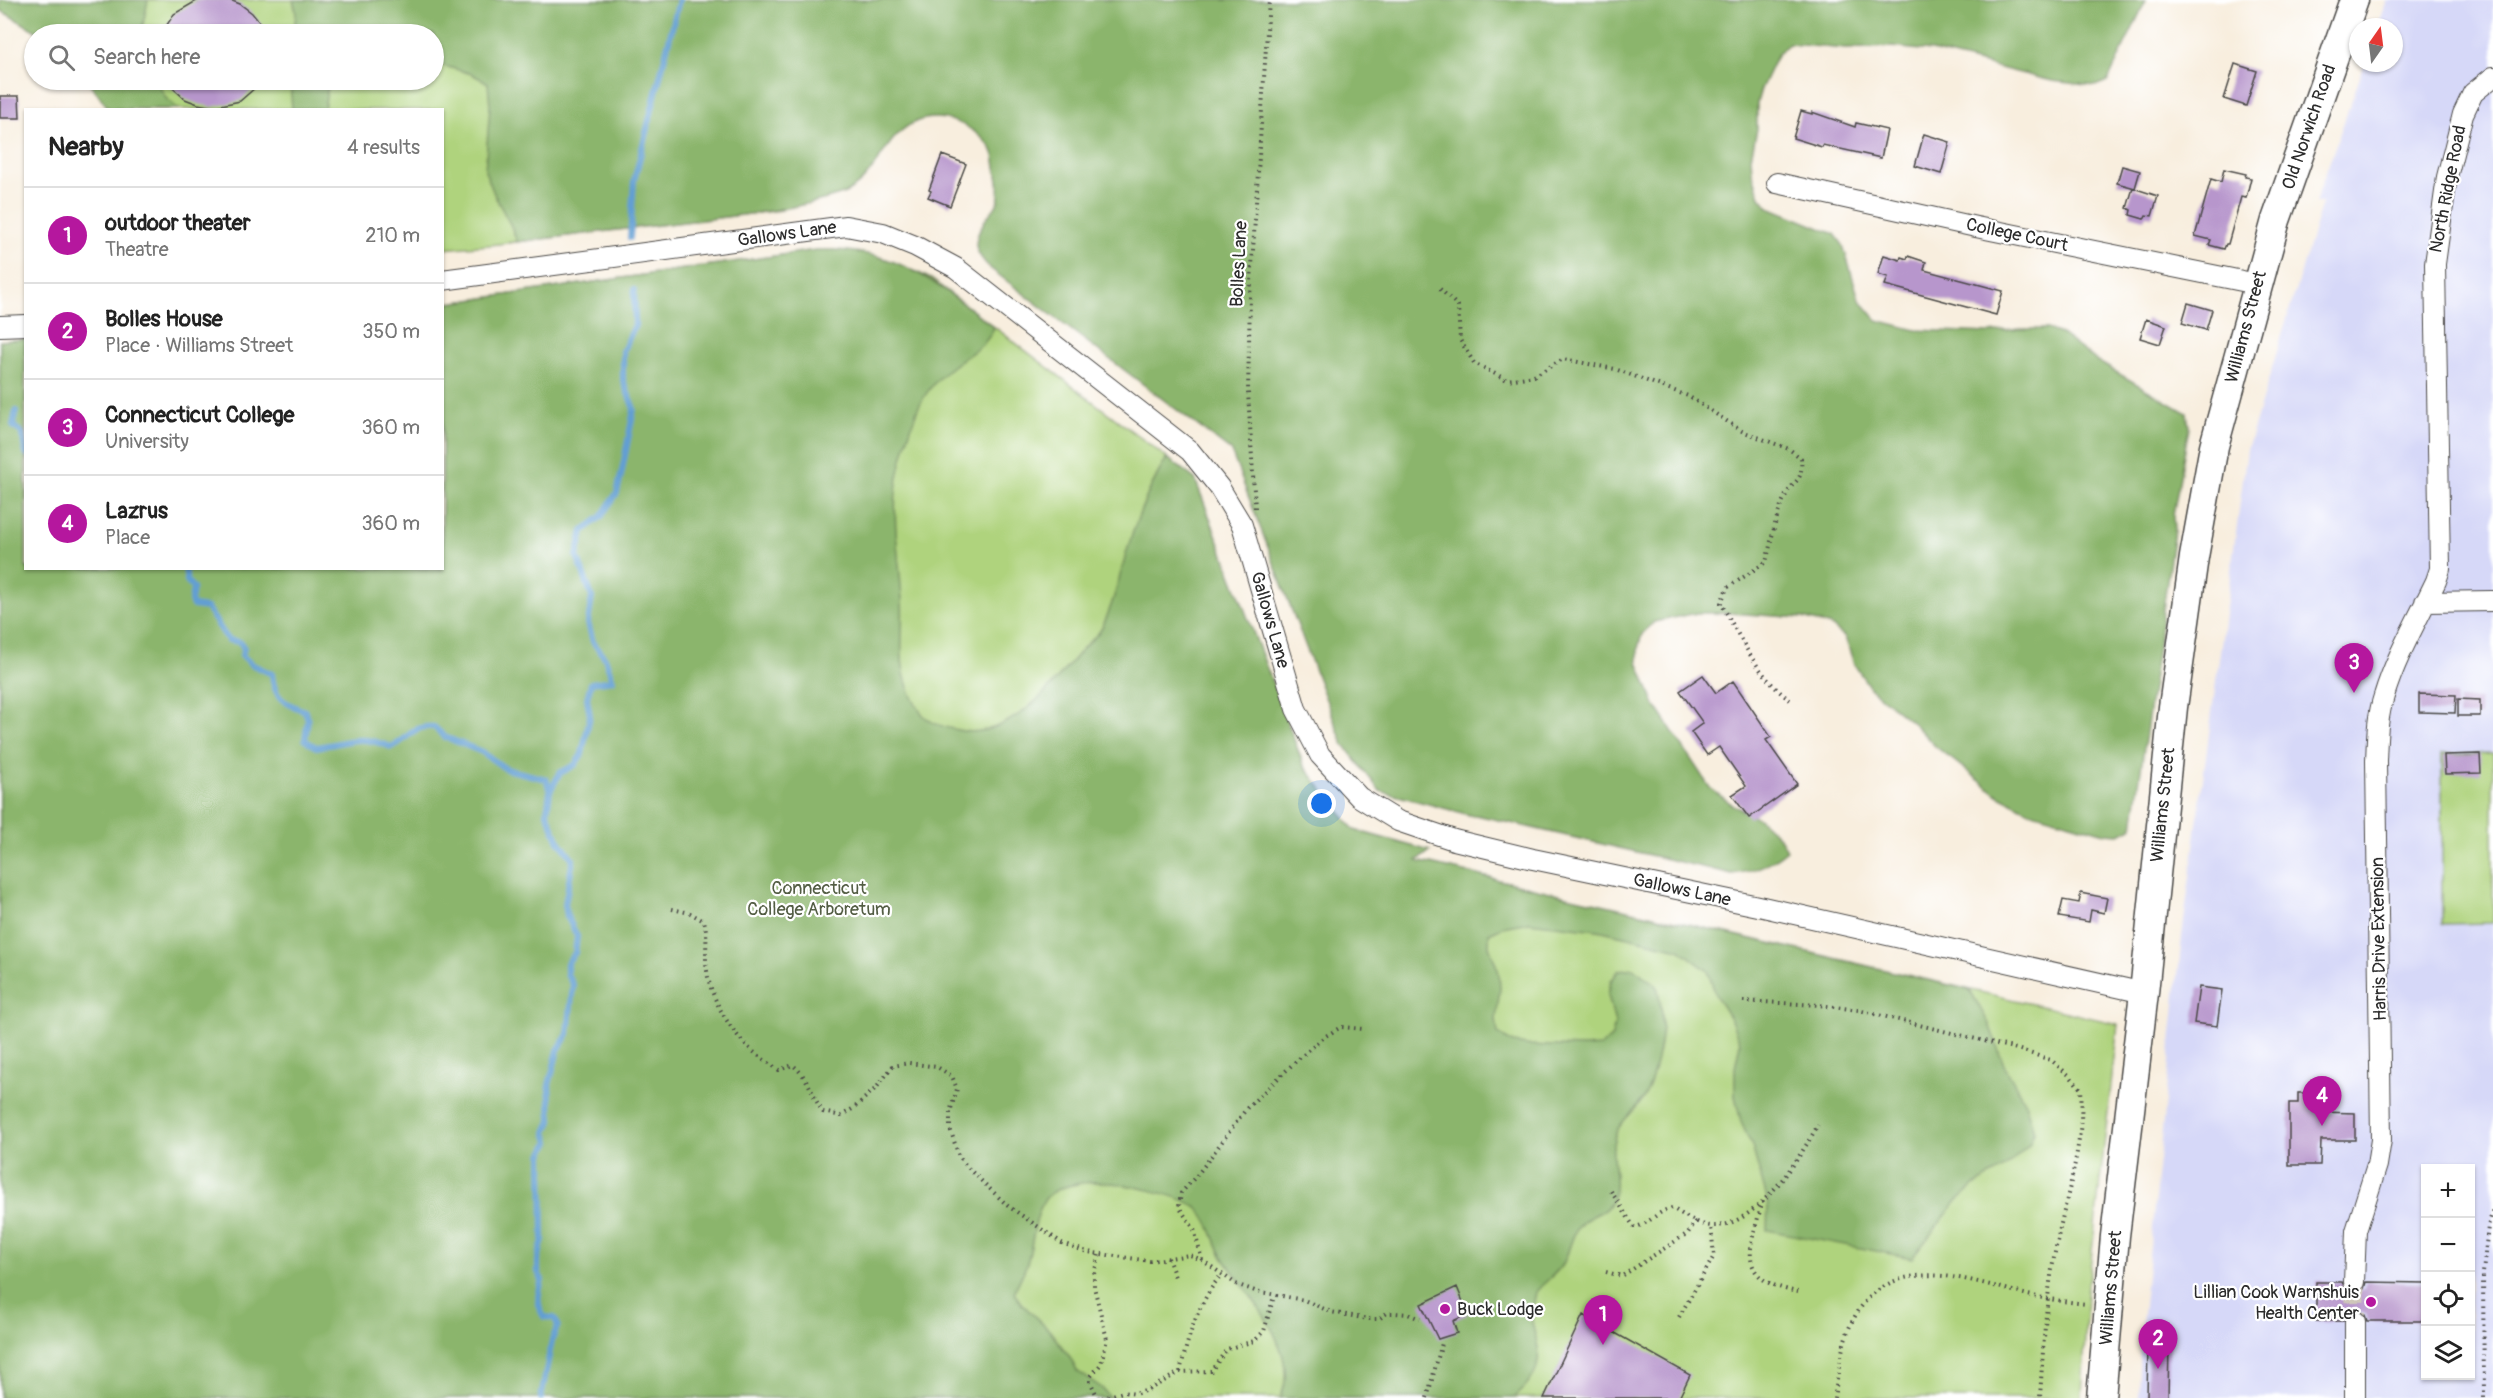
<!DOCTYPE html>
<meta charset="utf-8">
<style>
body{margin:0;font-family:Pangolin,sans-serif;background:#f2f2f2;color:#222}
.controls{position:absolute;right:18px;bottom:18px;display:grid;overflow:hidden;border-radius:0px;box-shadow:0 2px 4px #0004}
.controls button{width:54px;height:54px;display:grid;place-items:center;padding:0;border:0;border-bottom:2px solid #e0e0e0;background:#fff;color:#222;font:30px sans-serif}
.compass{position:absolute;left:2349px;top:18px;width:54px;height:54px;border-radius:50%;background:#fff;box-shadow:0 2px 4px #0004;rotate:14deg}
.you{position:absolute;left:1322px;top:804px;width:21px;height:21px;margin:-15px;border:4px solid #fff;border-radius:50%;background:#1a73e8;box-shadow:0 0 0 9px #1a73e833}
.badge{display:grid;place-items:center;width:39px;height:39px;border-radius:50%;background:#b5179e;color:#fff;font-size:20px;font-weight:700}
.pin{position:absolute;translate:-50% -50px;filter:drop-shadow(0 2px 3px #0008)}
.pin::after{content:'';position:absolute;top:32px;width:21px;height:18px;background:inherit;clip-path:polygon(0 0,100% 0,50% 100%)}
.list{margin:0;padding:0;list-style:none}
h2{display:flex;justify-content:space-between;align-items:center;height:78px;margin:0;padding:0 24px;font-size:26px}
h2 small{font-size:20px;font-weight:400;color:#767676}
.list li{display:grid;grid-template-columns:39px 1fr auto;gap:18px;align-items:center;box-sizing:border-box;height:96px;padding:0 24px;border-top:2px solid #e0e0e0}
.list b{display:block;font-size:22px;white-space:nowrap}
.list p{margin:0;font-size:20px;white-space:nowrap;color:#767676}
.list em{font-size:20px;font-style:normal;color:#767676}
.icon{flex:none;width:33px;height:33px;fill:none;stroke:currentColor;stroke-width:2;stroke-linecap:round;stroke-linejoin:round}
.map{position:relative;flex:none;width:2493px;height:1398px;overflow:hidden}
.search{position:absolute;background:#fff;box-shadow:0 2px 4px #0004;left:24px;top:24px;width:420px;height:66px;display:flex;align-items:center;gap:15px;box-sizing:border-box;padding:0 21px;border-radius:33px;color:#767676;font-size:22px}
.panel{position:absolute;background:#fff;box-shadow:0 2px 4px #0004;left:24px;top:108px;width:420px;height:462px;border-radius:0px}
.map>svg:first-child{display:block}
</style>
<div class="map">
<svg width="2493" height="1398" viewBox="0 0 2493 1398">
<rect width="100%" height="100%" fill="#fff"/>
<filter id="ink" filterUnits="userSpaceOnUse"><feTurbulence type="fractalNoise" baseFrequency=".0167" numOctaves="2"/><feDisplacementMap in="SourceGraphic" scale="12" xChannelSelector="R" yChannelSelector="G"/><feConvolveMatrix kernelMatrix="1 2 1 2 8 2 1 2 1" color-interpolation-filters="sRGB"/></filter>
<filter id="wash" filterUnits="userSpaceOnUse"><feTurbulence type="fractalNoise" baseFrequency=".008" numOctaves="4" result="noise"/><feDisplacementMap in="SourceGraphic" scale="24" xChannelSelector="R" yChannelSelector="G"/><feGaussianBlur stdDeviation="1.35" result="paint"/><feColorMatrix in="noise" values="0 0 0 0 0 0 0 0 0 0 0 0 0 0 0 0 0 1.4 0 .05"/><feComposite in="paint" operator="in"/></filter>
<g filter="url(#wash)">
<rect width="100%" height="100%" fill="#f8eede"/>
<path fill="#d6d8f8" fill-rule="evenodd" d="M2387,0H2493V1398H2138L2140,1344L2182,936L2247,450L2322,203H2315L2365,63H2394V27H2377ZM2426,1168H2470V1376H2426Z"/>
<path fill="#afd37d" stroke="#6d7f54" stroke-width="1.5" d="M129,0H801V131L782,210L490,245L443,249L442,110L141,109L138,80H434V34H133Z
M816,250C858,249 894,259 931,279L1195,479L1304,766L1354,830L1430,851L1417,861L2118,1024L2087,1295L2082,1398H0V341L25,339L26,568H442L443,304Z
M2493,753V923L2442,924V754Z"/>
<path fill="#8bb56c" stroke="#5b704c" stroke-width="1.5" d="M0,0H148L141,34H41L0,10Z
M293,0H2146L2108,81L2095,86L2052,81L1932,51L1891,47L1846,49L1789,44L1778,53L1761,89L1757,103V129L1751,157L1752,171L1760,197L1769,207L1835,234L1843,245L1859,299L1877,320L1916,330L1990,333L2019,329H2047L2061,334L2097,361L2187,413L2189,427L2173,515L2174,531L2133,827L2120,834L2105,833L2029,811L1998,795L1935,746L1915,725L1870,688L1854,664L1845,637L1831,626L1803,618L1729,613H1697L1654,622L1642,634L1638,648V662L1655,705L1710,788L1736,807L1760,819L1781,839L1787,850C1772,863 1752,872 1732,874L1476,815L1473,816L1380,791L1343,744L1231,451L991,269C974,252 971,244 984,222C987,215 994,211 997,204C1002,192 997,180 996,168C995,159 994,150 987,143C963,118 927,107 899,133C880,151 870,185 840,195C793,210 743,215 693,221C634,228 576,235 517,242L511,226L495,196L485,171L490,106L488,83L472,74L434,63V34H294L296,12Z
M87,80H156L166,98L178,109H109Z
M290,80H329L324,109H292Z
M816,250C896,247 933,281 994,327C986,348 970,352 953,366C936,379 922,396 915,416C907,439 899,467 896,491C893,527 900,564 902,600C904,627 898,654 906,681C909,692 916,708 925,717C934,725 947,728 958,730C987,738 1019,717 1039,698C1056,682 1069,664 1084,647C1089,641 1096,637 1100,631C1112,609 1118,582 1125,558C1134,525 1149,487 1167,458L1195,479L1304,766L1354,830L1430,851L1417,861L1970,990L1989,1024L2004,1065L2025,1103L2034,1132L2029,1145L2003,1169L1978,1183L1957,1201L1912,1258L1767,1230L1768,1202L1752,1146L1741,1122L1735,1096V1068L1740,1043L1731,1020L1716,996L1708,971L1679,949L1598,930L1529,922L1502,927L1489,933V946L1499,973L1500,989L1496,1019L1498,1034L1513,1043L1527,1045L1583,1047L1601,1046L1612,1036L1615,1023L1608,995L1611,981L1619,970L1633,968L1657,986C1659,996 1662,1007 1662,1017C1663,1037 1654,1080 1644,1097C1637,1109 1625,1117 1618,1129C1605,1152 1622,1177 1612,1200C1606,1215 1590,1213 1580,1225C1571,1235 1570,1250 1564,1262C1557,1274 1545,1281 1536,1292C1534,1301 1532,1311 1532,1320C1533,1330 1537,1339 1538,1349C1541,1369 1529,1386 1514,1398H1280C1303,1351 1246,1294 1223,1257C1214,1242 1211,1220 1197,1208C1182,1195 1118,1182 1097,1182C1082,1182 1056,1186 1046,1198C1035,1212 1033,1243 1028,1260C1025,1271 1018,1282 1014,1293L1021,1303L1049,1330L1069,1356L1077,1371L1102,1388L1110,1398H0V341L25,339L26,568H442L443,304Z"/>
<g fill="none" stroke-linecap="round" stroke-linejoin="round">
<path stroke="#629fd3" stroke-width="6" d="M630,238L634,181L679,0
M16,411L13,426L22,433L26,454
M185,568L187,581L193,588L191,601L193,606L207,608L228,640L240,642L244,648L242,655L251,664L272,674C274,699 284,703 305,711L308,719L305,740L316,747C350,743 355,733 391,747C410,740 409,725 434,727L445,737L482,752L506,769L546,779L550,791
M541,1398L552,1340L558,1325L554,1318L544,1317C536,1304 538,1294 542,1280L538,1272V1260L543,1239L542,1155L549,1142L546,1132L551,1121L549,1085L558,1050L568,1034L573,985L567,974V963L575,953L577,936L567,916L565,904L573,859L559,841L547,813L550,791L560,773L575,765L582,754L590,716L587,698L591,683L613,680L605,658L593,642L588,623L592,597L577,556L583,531L601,517L617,493L622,471L634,409L623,380V351L635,325L634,290"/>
</g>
<g id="blocks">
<path fill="#b796cc" d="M198,0H230L240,4L252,13L269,34H161L174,14Z
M2235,64L2257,71L2246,106L2224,99Z
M164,80H264L240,101L212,107L198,104L185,99Z
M0,96H19L20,118H0Z
M1801,111L1812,114V112L1855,127L1856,123L1887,130L1881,158L1823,145L1822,147L1793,138Z
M1924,134L1950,142L1941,174L1915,166Z
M942,155L966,164L950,206L928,197L931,191L929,190Z
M2122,166L2140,171L2135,188L2117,183Z
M2224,169L2246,174L2245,177L2251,178L2246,198L2241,197L2228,244H2226L2224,249L2209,245L2211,240L2195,236L2211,179L2221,182Z
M2133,188L2158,196L2152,216L2146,215L2144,219L2130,215L2131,210L2127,208Z
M1884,255L1900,260L1901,257L1907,259L1908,256L1926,262L1924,270L2003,291L1996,315L1885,285L1888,277L1878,274Z
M2188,303L2212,310L2206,330L2182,323Z
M2146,319L2166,326L2160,344L2140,338Z
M1703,675L1716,693L1733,681L1771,737L1766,740L1797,784L1749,818L1732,795L1746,786L1719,747L1707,755L1691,732L1703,723L1680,691Z
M2419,694L2456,695L2455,713L2419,712Z
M2458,699L2480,700V716H2458Z
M2480,754L2481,773L2445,774L2444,755Z
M2081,893L2107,898L2104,913L2091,910L2089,922L2059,917L2063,900L2079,903Z
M2199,987L2222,990L2217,1026L2194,1023Z
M2298,1093H2320V1112L2355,1113V1140H2321L2320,1165H2289V1103H2298Z
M2316,1282H2342L2347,1292L2354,1294L2364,1289L2366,1282L2426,1283V1321H2367L2365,1315L2356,1309L2349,1311L2343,1321H2316Z
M1457,1287L1468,1314L1453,1321L1457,1333L1438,1339L1421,1304Z
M1583,1315L1690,1375L1679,1398H1544Z
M2148,1344H2169L2168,1398H2147Z"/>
</g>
</g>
<g filter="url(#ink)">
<use href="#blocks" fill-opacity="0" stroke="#4a4846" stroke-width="1.5"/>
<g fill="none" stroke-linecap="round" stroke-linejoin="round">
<path stroke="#cfc7ba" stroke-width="20" stroke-dasharray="20 10" stroke-linecap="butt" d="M2354,1282L2355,1321"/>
<g stroke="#4a4846" stroke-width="22">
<path id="street" d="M1777,183L1976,227L2257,284
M442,280L846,226L883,233L915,246L956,268L1190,451L1219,487L1242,525L1296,709L1320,755L1359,797L1398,821L1454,840L1533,859L1763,907L2144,993
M0,326L26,325
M2425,602L2493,601
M2354,1282L2356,1231L2377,1165L2381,1140L2376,761C2377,739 2377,717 2384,696C2396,656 2418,619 2436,581L2440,569L2435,264L2447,177L2463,114L2473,93L2493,77
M2355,1321V1398"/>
</g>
<g stroke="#4a4846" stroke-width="31">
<path id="secondary" d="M2101,1398L2115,1236L2144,993L2173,707L2194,557L2214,446L2276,220L2354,0"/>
</g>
<path stroke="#4a4846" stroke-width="4" stroke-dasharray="1.5 4.5" stroke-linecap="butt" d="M1440,289L1458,306L1460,340L1474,363L1507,380L1534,376L1563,359L1615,369L1688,396L1742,431L1789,449L1801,458C1803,483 1796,477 1786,495C1775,515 1772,540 1766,562L1727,588L1721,603C1740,637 1758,677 1790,700
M1255,508L1248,392L1250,297L1269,0
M672,909L690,913L704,921C709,938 704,954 707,971C710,997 730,1030 749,1048C758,1056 769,1063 779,1070L793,1065C812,1082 810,1093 823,1112L841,1116L854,1108L877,1087L893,1066L909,1063L937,1067L952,1076L957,1089L950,1112V1128L959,1157L970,1170L1008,1206L1062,1243L1087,1252L1150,1261L1190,1255L1202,1260L1236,1284L1255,1291L1304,1300L1331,1312L1368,1319H1379L1387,1313H1395L1408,1314L1420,1319
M1743,1001L1819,1005L1858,1010L2017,1049L2051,1060L2070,1076L2081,1089C2085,1143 2066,1195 2056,1247C2046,1297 2043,1347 2040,1398
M1611,1191L1634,1227C1649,1225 1657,1211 1672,1208C1684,1215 1699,1226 1714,1226C1757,1226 1799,1159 1818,1125
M1763,1201C1749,1249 1734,1280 1798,1292
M1168,1258L1176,1280
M1202,1260L1194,1229L1179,1207L1181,1193L1198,1174L1247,1108L1294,1063L1324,1037L1341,1027L1364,1029
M1606,1272L1622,1276L1688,1233L1696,1221
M1679,1317L1714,1256L1711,1226
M1180,1372C1188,1337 1198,1302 1222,1274
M1098,1398L1090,1381L1091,1376L1101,1364L1107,1339L1094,1287V1274L1099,1254
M1102,1398L1123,1392L1135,1394L1148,1390L1180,1372L1211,1371L1227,1349L1254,1341L1264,1331L1274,1296
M1427,1398L1442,1343
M1834,1398C1839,1372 1841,1341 1854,1318C1892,1250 1969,1280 2028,1295C2047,1299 2067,1302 2087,1304
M2484,1398L2483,1273L2488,1226L2493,1210"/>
<use href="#street" stroke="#fff" stroke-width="20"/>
<use href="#secondary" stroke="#fff" stroke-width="28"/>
</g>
</g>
<g fill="#b5179e" stroke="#fff" stroke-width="2">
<circle cx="2371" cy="1302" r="6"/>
<circle cx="1445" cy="1309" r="6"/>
</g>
<g text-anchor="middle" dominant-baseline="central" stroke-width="4.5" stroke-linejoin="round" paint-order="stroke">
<g font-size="18" fill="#2b2b2b" stroke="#fff">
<text transform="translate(2309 127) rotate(-71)">Old Norwich Road</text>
<text transform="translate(2448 189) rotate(-79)">North Ridge Road</text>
<text transform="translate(787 234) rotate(-8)">Gallows Lane</text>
<text transform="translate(2017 235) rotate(12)">College Court</text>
<text transform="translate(1239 264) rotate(-87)">Bolles Lane</text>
<text transform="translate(2246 327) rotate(-75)">Williams Street</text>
<text transform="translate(1270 620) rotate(74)">Gallows Lane</text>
<text transform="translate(2163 805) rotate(-84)">Williams Street</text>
<text transform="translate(1682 890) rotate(12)">Gallows Lane</text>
<text transform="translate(2379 939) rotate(-91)">Harris Drive Extension</text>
<text transform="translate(2111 1288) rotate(-85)">Williams Street</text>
</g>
<g font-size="18" fill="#535d44" stroke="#fff">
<text x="819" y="888">Connecticut<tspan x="819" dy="21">College Arboretum</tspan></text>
</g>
<g font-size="18" fill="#2b2b2b" stroke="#fff" text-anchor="end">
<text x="2359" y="1292">Lillian Cook Warnshuis<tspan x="2359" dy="21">Health Center</tspan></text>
<text x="1457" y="1309" text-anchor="start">Buck Lodge</text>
</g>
</g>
</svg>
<div class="controls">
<button>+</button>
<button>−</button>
<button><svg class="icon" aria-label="locate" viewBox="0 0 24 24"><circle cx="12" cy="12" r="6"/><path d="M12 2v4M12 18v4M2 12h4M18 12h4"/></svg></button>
<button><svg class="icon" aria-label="layers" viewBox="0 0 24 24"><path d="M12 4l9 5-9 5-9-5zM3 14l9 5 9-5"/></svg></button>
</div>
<svg class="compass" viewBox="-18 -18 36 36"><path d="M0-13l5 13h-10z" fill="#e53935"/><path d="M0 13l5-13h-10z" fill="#767676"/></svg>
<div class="you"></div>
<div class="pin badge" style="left:1603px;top:1345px">1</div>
<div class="pin badge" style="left:2158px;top:1369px">2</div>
<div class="pin badge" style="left:2354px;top:693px">3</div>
<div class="pin badge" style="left:2322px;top:1126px">4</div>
<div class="search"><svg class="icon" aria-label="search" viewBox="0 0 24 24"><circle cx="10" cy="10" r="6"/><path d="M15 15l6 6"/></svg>Search here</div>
<section class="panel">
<h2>Nearby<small>4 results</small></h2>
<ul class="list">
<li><span class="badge">1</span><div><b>outdoor theater</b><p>Theatre</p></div><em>210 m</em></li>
<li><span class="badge">2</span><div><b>Bolles House</b><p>Place · Williams Street</p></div><em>350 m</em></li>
<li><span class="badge">3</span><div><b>Connecticut College</b><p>University</p></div><em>360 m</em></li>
<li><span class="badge">4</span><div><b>Lazrus</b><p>Place</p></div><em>360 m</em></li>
</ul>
</section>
</div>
